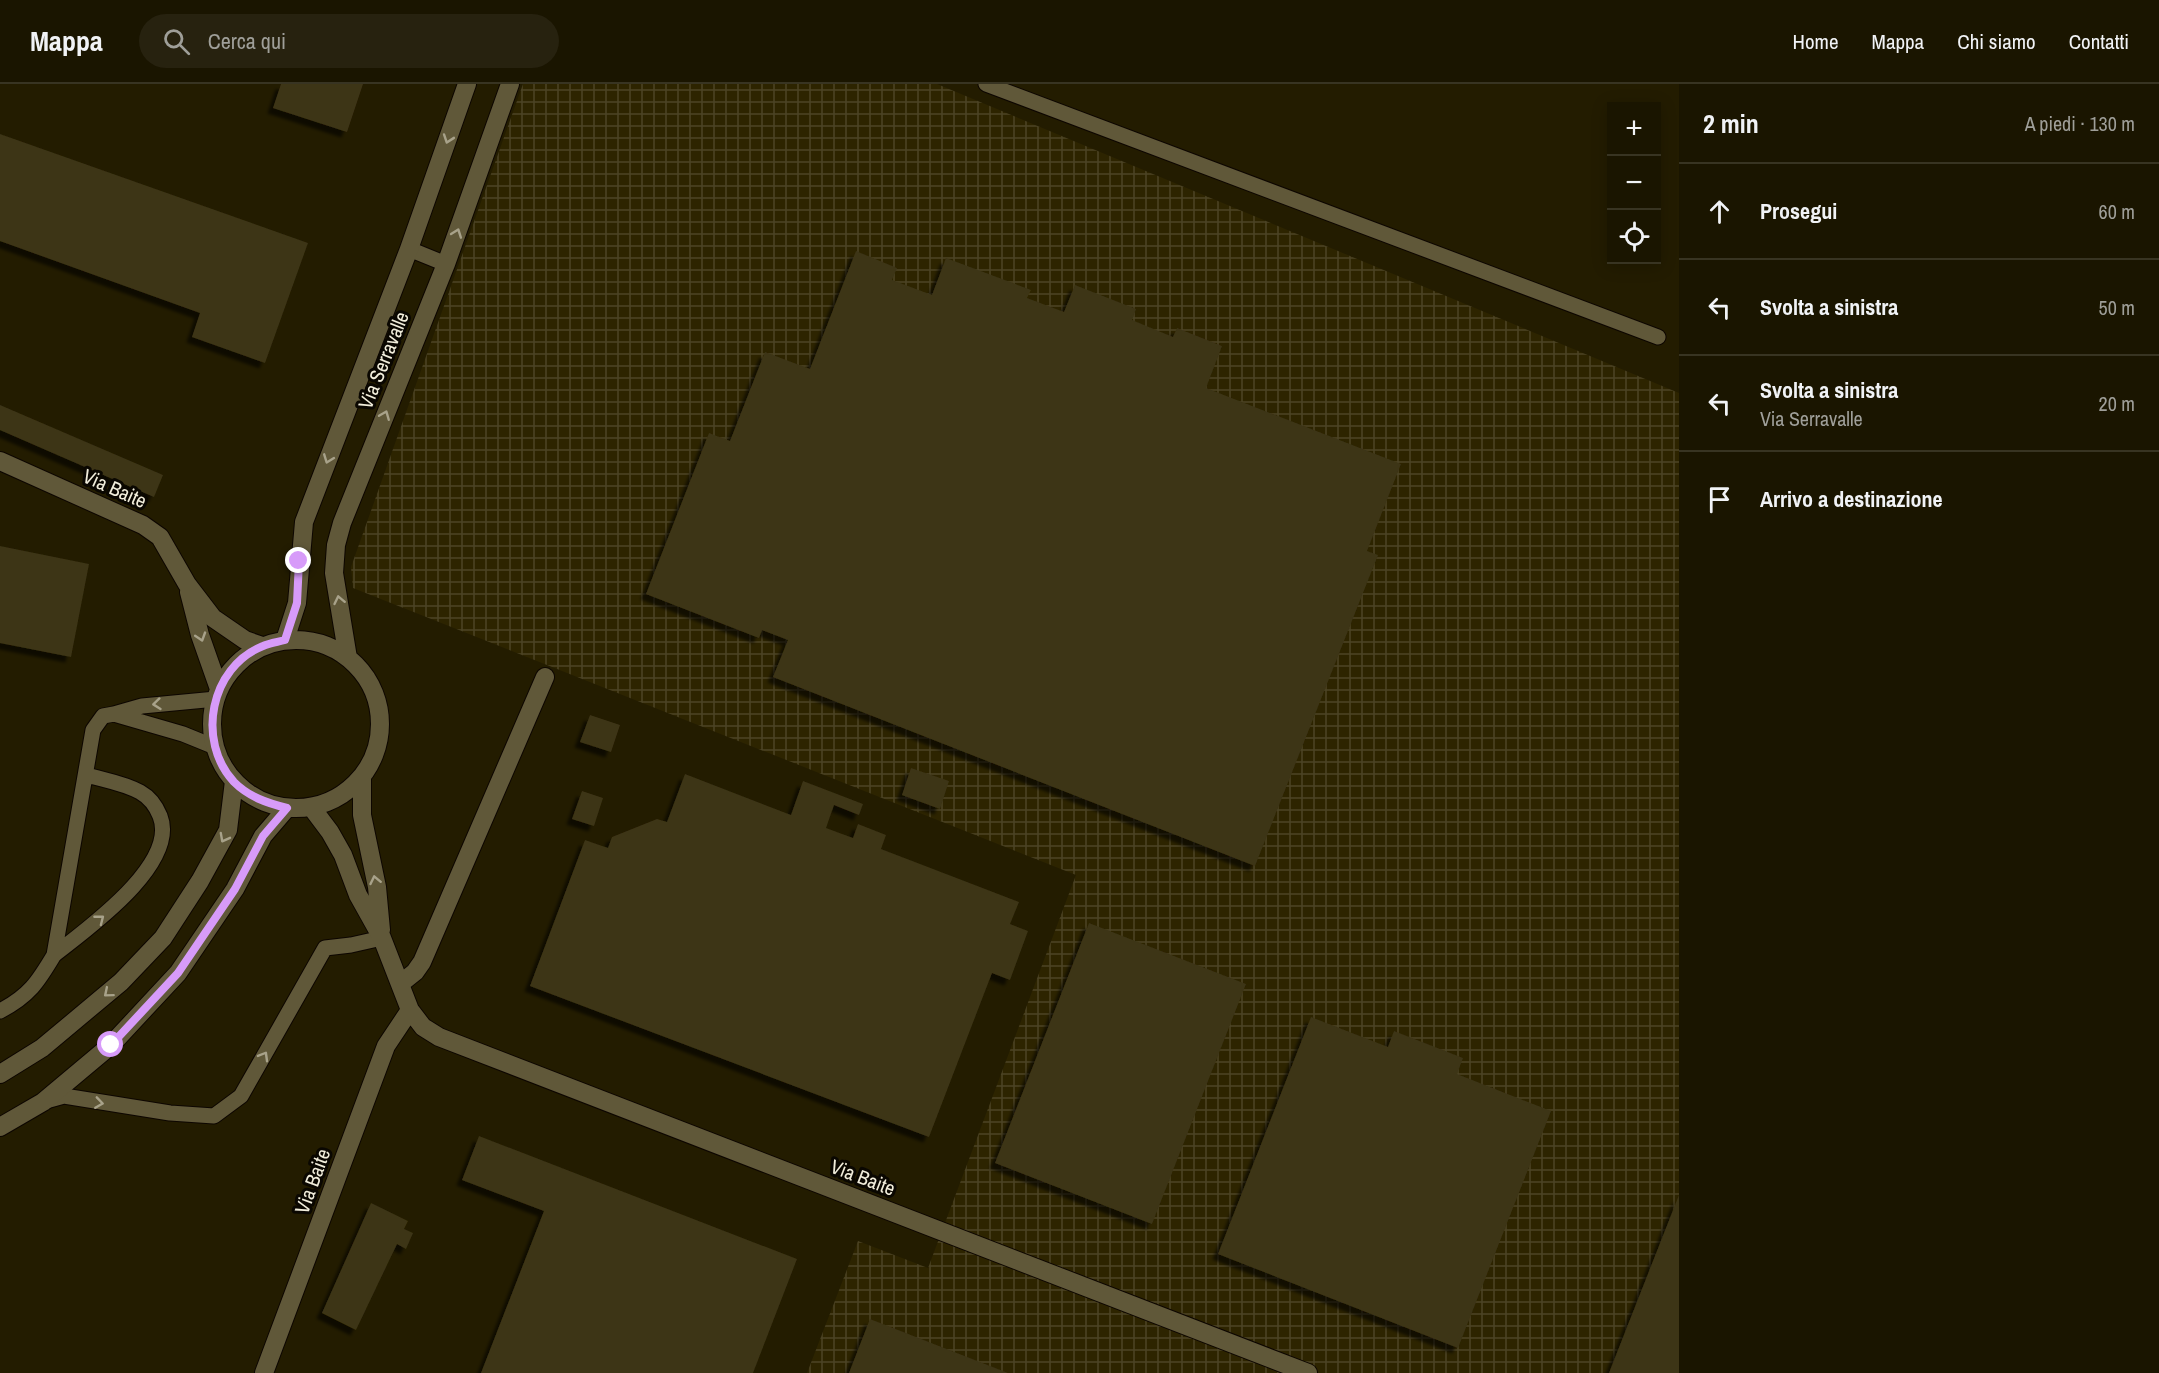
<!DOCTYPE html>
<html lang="it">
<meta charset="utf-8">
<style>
body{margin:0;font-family:"Archivo Narrow",sans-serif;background:#27220f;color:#f1f3f6}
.controls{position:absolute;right:18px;top:18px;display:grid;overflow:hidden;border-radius:0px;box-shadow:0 3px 15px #0003}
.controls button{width:54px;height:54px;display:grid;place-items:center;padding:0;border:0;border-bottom:2px solid #383422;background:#1a1500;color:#f1f3f6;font:30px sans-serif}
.stop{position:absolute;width:18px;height:18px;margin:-14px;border:4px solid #d79bf9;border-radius:50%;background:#fff}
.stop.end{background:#d79bf9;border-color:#fff;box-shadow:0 2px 6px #0008}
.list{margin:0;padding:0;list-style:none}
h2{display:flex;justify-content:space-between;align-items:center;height:78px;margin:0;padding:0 24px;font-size:26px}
h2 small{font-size:20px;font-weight:400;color:#9f9f99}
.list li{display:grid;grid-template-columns:39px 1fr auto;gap:18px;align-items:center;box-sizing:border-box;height:96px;padding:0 24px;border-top:2px solid #383422}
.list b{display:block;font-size:22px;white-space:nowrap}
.list p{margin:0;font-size:20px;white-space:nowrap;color:#9f9f99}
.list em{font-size:20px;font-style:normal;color:#9f9f99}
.icon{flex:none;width:33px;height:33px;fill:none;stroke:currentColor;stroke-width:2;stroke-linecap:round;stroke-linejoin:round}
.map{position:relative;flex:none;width:1679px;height:1289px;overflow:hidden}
header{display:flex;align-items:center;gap:36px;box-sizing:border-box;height:84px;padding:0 30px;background:#1a1500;border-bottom:2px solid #383422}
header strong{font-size:28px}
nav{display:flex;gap:33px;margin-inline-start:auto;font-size:21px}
.search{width:420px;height:54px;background:#27220f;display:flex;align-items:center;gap:15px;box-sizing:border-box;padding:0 21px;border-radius:33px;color:#9f9f99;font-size:22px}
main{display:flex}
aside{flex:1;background:#1a1500}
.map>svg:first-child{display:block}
</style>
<header>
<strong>Mappa</strong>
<div class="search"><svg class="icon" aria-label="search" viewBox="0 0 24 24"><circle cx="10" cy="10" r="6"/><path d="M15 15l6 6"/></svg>Cerca qui</div>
<nav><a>Home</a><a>Mappa</a><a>Chi siamo</a><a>Contatti</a></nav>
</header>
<main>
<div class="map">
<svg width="1679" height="1289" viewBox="0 0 1679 1289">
<defs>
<pattern id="industrial-grid" width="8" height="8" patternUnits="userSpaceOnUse" patternTransform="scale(1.5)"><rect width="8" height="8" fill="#2d2400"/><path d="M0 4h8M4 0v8" fill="none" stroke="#4c4425"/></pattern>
<filter id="shadow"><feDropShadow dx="-5.5" dy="5.5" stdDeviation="1.5" flood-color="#0009"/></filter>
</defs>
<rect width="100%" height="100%" fill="#231c00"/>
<path fill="url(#industrial-grid)" d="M523,0H937L1679,309V1289H807L858,1157L928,1184L1076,791L353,504L351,483Z"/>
<path fill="#3c3416" filter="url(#shadow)" d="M281,0H363L347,48L273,24Z
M0,50L308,159L265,279L192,253L200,229L0,157Z
M856,167L897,184L892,196L932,211L946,174L1031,206L1027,214L1064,228L1075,201L1136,225L1132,236L1173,253L1177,244L1222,262L1206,304L1401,380L1367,467L1378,471L1255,782L773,593L788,556L762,546L759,554L646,510L709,349L730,357L765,268L810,285Z
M0,321L163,391L154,413L0,346Z
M0,462L89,480L71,573L0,559Z
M590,631L620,641L611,668L580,658Z
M911,684L949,697L940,725L902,711Z
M685,690L791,731L803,697L863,720L859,731L834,721L826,744L853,754L858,740L886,751L881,765L1019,818L1010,840L1028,847L1010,896L992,889L929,1053L530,902L585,756L608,764L612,753L657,735L667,738Z
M582,707L603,714L594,742L572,735Z
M1089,839L1246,900L1152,1140L995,1079Z
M1311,933L1388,963L1394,947L1463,974L1457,990L1551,1027L1458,1264L1218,1170Z
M479,1052L797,1175L753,1289H481L544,1127L462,1096Z
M1679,1111V1289H1609Z
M371,1119L408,1137L404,1145L413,1149L406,1165L397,1160L356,1246L322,1229Z
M870,1235L1008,1289H849Z"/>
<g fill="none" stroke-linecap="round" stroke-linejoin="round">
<g stroke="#0d0600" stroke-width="17">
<path id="lane" d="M986,0L1658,253
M409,165L446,180
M215,663L183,650L114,630L142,622L216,615
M54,871C87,845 179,780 160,732C156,722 149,713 140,708C124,699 104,696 87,691
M0,927C29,912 38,898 54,871L93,646L103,632L114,630
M46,1017L64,1012L170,1029L214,1032L241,1012L325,864L351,861L382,854"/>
</g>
<g stroke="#0d0600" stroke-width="20">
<path id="street" d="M0,377L143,441L160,453L187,500L213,534L245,556L262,562
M189,508L200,551L219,605
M212 640a84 84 0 1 1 168 0a84 84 0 1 1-168 0Z
M285,556L297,519L304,438L409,165L467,0
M348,574L334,489L336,461L342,439L446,180L510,0
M362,693V731L377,803L381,846
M312,724L330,748L343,771L358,811L382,854L410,926L423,943L439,953L1308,1289
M400,900L415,888L422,878L545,593
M0,990L42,964L121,898L163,854L200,797L228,746L234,697
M0,1043L43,1018L111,961L178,889L235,805L263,752L287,724
M264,1289L386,962L410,926"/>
</g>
<use href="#lane" stroke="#605839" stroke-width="15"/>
<use href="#street" stroke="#605839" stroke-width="18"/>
</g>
<defs><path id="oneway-chevron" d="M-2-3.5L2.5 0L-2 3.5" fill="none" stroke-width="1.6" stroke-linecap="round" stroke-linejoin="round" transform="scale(1.5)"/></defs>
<g stroke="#a8a28a">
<use href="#oneway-chevron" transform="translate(448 55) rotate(109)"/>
<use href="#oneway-chevron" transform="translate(457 149) rotate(-70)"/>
<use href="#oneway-chevron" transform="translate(385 331) rotate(-68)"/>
<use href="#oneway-chevron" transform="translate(328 375) rotate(111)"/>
<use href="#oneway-chevron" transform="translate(339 516) rotate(-102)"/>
<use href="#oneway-chevron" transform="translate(201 553) rotate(72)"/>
<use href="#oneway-chevron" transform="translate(157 620) rotate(174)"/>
<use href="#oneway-chevron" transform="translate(224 754) rotate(118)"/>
<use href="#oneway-chevron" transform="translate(375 796) rotate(-102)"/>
<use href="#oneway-chevron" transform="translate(100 835) rotate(-38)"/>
<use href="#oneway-chevron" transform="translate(108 909) rotate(140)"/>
<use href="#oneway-chevron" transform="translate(264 972) rotate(-60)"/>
<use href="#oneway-chevron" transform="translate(99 1019) rotate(8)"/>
</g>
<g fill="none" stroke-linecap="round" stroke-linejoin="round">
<path stroke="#d79bf9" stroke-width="8" d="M111,961L178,889L235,805L263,752L287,724C267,719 249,713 234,698C196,657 210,583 263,562C270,559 278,558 285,556L297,519L299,477"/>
</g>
<g text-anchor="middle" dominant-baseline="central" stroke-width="6" stroke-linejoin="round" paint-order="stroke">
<g font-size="20" fill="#f1eddb" stroke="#0a0701">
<text transform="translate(383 276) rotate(-68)">Via Serravalle</text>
<text transform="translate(115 404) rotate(24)">Via Baite</text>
<text transform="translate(863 1093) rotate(21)">Via Baite</text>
<text transform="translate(312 1097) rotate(-70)">Via Baite</text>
</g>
</g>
</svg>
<div class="controls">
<button>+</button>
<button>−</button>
<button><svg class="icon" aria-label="locate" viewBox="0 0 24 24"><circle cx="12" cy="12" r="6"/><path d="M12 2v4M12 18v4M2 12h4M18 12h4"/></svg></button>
</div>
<div class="stop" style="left:111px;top:961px"></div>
<div class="stop end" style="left:299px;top:477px"></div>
</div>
<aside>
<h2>2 min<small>A piedi · 130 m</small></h2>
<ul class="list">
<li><svg class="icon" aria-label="ahead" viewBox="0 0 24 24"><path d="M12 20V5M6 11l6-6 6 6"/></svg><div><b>Prosegui</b></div><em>60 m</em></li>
<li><svg class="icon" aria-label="left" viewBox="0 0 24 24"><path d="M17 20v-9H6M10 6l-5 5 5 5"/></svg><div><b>Svolta a sinistra</b></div><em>50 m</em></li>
<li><svg class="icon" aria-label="left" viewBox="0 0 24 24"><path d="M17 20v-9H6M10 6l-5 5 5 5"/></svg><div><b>Svolta a sinistra</b><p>Via Serravalle</p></div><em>20 m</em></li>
<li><svg class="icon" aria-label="arrive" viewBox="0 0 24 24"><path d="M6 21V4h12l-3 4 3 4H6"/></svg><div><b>Arrivo a destinazione</b></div></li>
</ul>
</aside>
</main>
